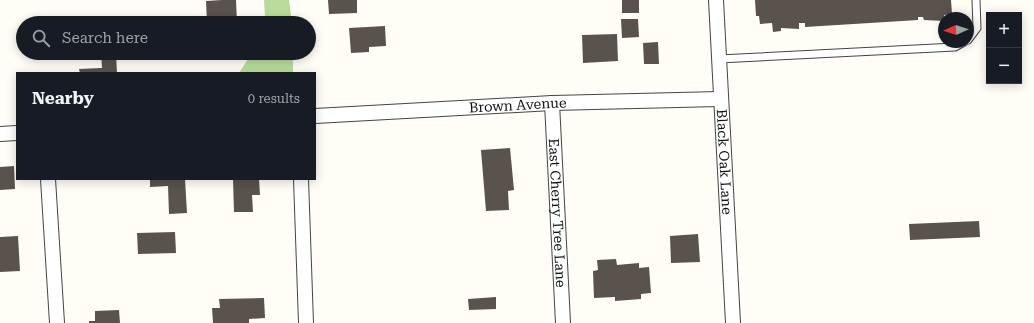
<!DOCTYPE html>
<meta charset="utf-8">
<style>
body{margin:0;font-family:"Roboto Serif",serif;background:#20242c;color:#f1f3f6}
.controls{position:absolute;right:12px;top:12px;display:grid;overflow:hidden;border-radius:0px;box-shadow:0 2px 10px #0003}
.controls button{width:36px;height:36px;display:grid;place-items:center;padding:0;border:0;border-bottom:1px solid #363941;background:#171b24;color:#f1f3f6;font:20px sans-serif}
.compass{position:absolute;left:938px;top:12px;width:36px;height:36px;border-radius:50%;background:#171b24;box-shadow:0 2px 10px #0003;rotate:267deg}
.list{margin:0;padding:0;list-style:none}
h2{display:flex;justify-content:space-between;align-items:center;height:52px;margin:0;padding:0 16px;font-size:17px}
h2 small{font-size:13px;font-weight:400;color:#9ea1a6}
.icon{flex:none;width:22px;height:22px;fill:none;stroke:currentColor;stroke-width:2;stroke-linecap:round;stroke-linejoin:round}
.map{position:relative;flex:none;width:1034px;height:323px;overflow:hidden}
.search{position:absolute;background:#171b24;box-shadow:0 2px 10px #0003;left:16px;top:16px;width:300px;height:44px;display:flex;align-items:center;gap:10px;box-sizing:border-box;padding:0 14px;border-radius:22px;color:#9ea1a6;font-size:15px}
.panel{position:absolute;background:#171b24;box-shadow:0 2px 10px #0003;left:16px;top:72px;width:300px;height:108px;border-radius:0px}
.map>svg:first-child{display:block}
</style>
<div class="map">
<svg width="1034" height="323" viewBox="0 0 1034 323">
<rect width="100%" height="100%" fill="#fffdf5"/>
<path fill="#b9dc9c" d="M264,0H289L292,23H263L265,17Z
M252,53H293V73H239Z"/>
<path fill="#5a524d" d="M222,0H236L237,23H207L206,1Z
M328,0H357V13L329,14Z
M622,0H639V13H622Z
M755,0H951L952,14L944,15V21L924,20L923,17H918V20L805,27V23H799V29L781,28V31L773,32L772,23L760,24L759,16H756Z
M621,19H638L639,37L622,38Z
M385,26L386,46L369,47V52L351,53L349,28Z
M617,34L618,61L583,63L582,35Z
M658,42L659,64H644L643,43Z
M101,53H116L117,73H80L79,69L102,68Z
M510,148L514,190L508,191L509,210L486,211L481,150Z
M14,166L15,189L0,190V167Z
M150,179H185L187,213L169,214L168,186L150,187Z
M233,179H259L260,195H252L253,212H234Z
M979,221L980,237L910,240L909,224Z
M175,232L176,253L138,254L137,233Z
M698,234L700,262L671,263L670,236Z
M18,236L20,271L0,272V237Z
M616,259L617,265L639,263V268L649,267L651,293L641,294V299L615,301V297L594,298L593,271L598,270L597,260Z
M496,297V309L469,310L468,299Z
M264,298L265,318L249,319V323H213L212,308H220L219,299Z
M119,310L120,323H89V321H95V311Z"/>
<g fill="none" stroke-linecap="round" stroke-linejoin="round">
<g stroke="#444" stroke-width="9">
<path id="lane" d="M968,40L977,28L976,0
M719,59L955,47L964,42"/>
</g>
<g stroke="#444" stroke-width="16">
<g id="street">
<path id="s1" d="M716,0L733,323"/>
<path id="s2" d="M552,103L563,323"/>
<path id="s3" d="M315,116L552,103L720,99"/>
<path d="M0,134L17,133"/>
<path d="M48,179L57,323"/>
<path d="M301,179L306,323"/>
</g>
</g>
<use href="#lane" stroke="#fff" stroke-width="7"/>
<use href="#street" stroke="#fff" stroke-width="14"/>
</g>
<g text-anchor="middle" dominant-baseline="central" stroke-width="4" stroke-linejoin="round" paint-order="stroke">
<g font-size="14" fill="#111" stroke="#fff">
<text stroke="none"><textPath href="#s3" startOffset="203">Brown Avenue</textPath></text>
<text stroke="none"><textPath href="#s1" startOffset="162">Black Oak Lane</textPath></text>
<text stroke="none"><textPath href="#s2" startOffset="110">East Cherry Tree Lane</textPath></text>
</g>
</g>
</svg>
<div class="controls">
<button>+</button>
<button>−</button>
</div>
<svg class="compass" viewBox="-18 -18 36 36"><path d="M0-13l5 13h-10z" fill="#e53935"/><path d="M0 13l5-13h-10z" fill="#9ea1a6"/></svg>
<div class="search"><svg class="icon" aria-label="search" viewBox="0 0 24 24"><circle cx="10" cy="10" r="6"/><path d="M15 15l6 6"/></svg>Search here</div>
<section class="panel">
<h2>Nearby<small>0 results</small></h2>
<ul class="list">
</ul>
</section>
</div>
